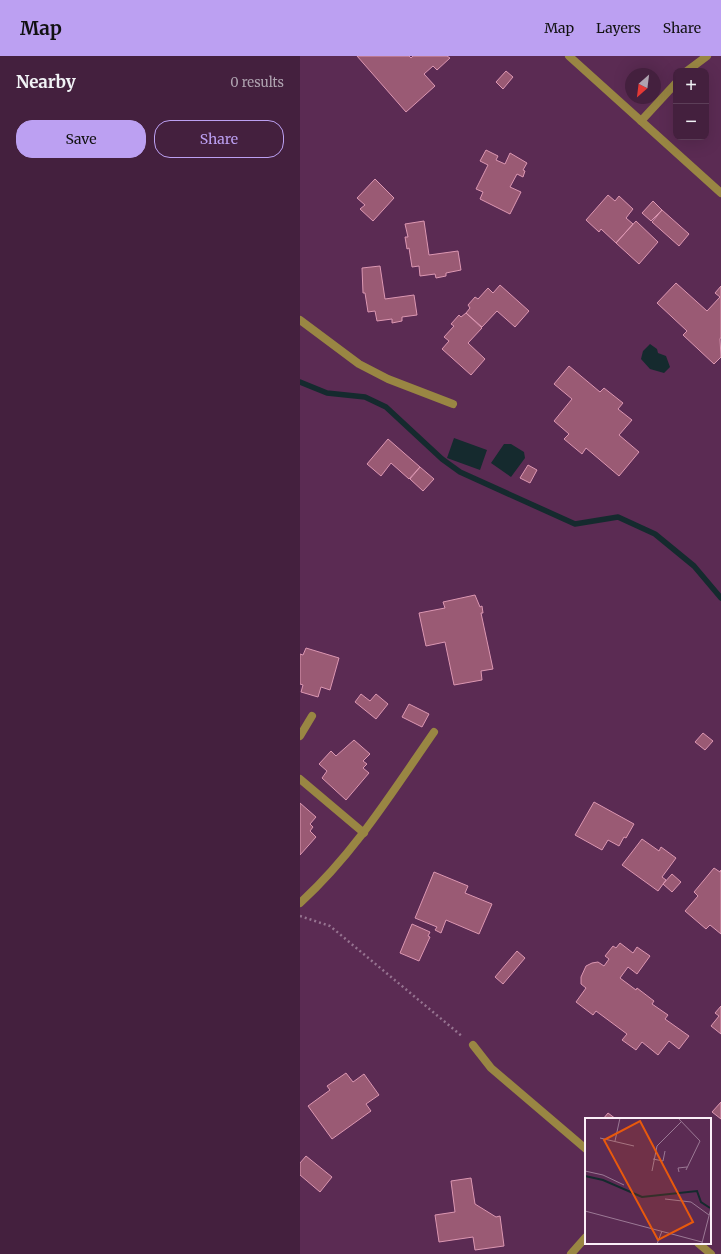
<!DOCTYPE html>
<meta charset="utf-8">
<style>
body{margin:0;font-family:Merriweather,serif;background:#4e2d49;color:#f1f3f6}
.controls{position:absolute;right:12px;top:12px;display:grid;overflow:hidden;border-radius:8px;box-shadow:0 4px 16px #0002}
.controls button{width:36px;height:36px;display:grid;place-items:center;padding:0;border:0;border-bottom:1px solid #5c3e58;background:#44203e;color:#f1f3f6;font:20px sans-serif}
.compass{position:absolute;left:325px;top:12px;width:36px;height:36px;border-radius:50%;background:#44203e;box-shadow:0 4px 16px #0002;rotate:208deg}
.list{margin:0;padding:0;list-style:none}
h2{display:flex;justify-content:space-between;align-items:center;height:52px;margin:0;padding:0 16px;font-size:17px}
h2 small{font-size:13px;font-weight:400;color:#afa3b0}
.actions{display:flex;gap:8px;padding:12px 16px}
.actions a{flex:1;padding:9px 0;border:1px solid #bca0f2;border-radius:16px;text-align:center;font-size:14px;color:#bca0f2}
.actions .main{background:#bca0f2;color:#111}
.map{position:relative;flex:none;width:421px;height:1198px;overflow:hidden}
header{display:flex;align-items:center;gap:24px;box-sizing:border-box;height:56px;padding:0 20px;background:#bca0f2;color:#111}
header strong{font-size:19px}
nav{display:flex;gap:22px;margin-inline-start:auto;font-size:14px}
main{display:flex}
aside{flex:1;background:#44203e}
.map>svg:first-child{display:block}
</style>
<header>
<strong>Map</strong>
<nav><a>Map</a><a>Layers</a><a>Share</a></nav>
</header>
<main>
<aside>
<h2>Nearby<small>0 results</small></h2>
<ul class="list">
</ul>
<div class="actions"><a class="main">Save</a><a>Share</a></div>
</aside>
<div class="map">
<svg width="421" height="1198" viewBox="0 0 421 1198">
<rect width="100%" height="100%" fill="#5b2b53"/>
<path fill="#152a2e" d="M350,288L357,293L358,297L366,300L370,311L364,317L350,313L341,303L343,295Z
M154,382L187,394L180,414L147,402Z
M204,388H211L224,396L225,402L211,421L191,407Z"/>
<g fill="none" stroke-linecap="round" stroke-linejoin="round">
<path stroke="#152a2e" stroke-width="5.5" d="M0,326L27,337L65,341L86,351L142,403L160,416L275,468L318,461L355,478L394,510L421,542"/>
</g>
<path fill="#9a5a74" stroke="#dc97b2" d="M57,0H109L111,2L113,0H147L150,2L137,14L133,10L124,18L135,30L106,56Z
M206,15L213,21L203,33L196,26Z
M186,94L198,100L196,104L205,108L210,97L227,107L223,114L225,115L223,121L217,118L210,131L221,136L210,158L180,143L183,136L176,133L188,109L180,105Z
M75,123L94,142L73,165L60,153L65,149L57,142Z
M308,139L315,145L319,140L333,153L326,162L333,168L316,187L301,173L299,176L286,164Z
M353,145L362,154L351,165L342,157Z
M362,154L389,178L379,190L352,166Z
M124,165L129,199L158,195L161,214L146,217V220L136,222L135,218L120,220L119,210L112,211L109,192L107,193L105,181H108L105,168Z
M336,165L358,186L339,208L316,187Z
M80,210L85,243L114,239L117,259L102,261V265L92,267V263L77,265L75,255L68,256L65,237H63L62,212Z
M376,227L407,255L420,241L415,237L421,230V281L420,283L421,301L414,308L383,279L387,275L357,247Z
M200,229L229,255L215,271L197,255L182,271L166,257L170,252L168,249L175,241L178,243L188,232L193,237Z
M166,257L182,272L168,287L185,303L171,319L142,293L149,285L144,281L154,270L151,268L159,259L161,261Z
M269,310L300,336L304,332L323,347L318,353L332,364L319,379L339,396L319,420L286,392L282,398L264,383L269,378L254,365L272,343L254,328Z
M88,383L120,411L109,423L91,407L81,420L67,408Z
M228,409L237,414L230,427L220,422Z
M120,411L134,423L123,435L110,423Z
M175,539L180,551L182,550L183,557H181L193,613L181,615L182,624L154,629L145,586L126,590L119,557L145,552L143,546Z
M6,592L39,602L30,634L21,631L18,641L1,636L3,629L0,628V598L3,599Z
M61,638L70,645L76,638L88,648L76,663L55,646Z
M109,648L129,658L122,671L102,661Z
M403,677L413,685L405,694L395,686Z
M54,684L70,698L63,705L67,708L63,712L69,717L46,744L22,722L27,715L19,708L31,695L36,700Z
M294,746L334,768L326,782L324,781L319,790L308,784L302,794L275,779Z
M0,747L16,761L10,768L13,771L10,775L16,781L0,799Z
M342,783L359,795L361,791L376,802L362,821L366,824L358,835L322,809Z
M414,812L420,816L421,814V878L410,869L406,873L385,855L398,840L394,836Z
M134,816L168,830L165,837L192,848L179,878L146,864L141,877L135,874L137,871L115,862Z
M372,818L381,826L372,836L363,828Z
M112,868L130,876L128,880L130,881L119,905L100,897Z
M320,887L333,897L337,891L350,900L337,918L328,911L320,922L336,934L337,932L354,945L352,948L368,959L365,963L389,980L379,993L369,985L358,999L342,986L336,994L322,984L327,978L296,955L293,959L276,946L286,932L281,928V921L286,910L292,907L298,906L304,910L309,903L305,900L313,890L316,892Z
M217,895L225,902L203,928L195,921Z
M421,950V978L411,970L419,960L415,957Z
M46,1017L53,1026L64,1018L79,1039L66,1048L71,1055L32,1083L8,1050L30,1034L27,1030Z
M421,1046V1063L412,1056Z
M308,1057L316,1063H303Z
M6,1100L32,1121L20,1136L0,1119V1107Z
M171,1122L175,1148L196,1161L200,1160L204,1190L175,1194L173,1181L139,1186L135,1159L155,1156L151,1125Z"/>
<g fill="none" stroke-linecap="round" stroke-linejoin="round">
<path stroke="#967390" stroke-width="2.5" stroke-dasharray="2 3" stroke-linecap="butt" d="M0,860L30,870L163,981"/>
<path stroke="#998643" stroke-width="8" d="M387,15L407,0
M341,65L376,27
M0,680L12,660
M0,723L64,777"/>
<path stroke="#998643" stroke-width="8" d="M269,0L421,137
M0,264L59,308L88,323L153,348
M0,847C54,798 93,735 134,676
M173,989L191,1012L286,1093
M398,1187L411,1198
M271,1198L286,1181"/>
</g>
<g transform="translate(285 1062)">
<rect width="126" height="126" fill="#5b2b53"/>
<path fill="none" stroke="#152a2e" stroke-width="2" d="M0,58L18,62L57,79L112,73L116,84L125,90"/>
<path fill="none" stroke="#9b7995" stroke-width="1" d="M93,0L115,23L101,52M15,20L49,28M30,23L35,0M68,41L78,43L80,33M0,53L18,57L39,67M67,53L72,28L96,4M94,54L93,50L102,49M80,81L106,84L124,97M0,93L117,124M117,125L126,90M72,126L77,113"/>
<path fill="#e8590c" fill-opacity="0.15" stroke="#e8590c" stroke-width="2" d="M55,3L108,104L73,122L19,22Z"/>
<rect width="126" height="126" fill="none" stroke="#fbeff8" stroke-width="2"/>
</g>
</svg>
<div class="controls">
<button>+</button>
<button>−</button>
</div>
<svg class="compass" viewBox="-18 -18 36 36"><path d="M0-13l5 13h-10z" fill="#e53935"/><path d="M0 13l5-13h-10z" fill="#afa3b0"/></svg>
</div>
</main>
